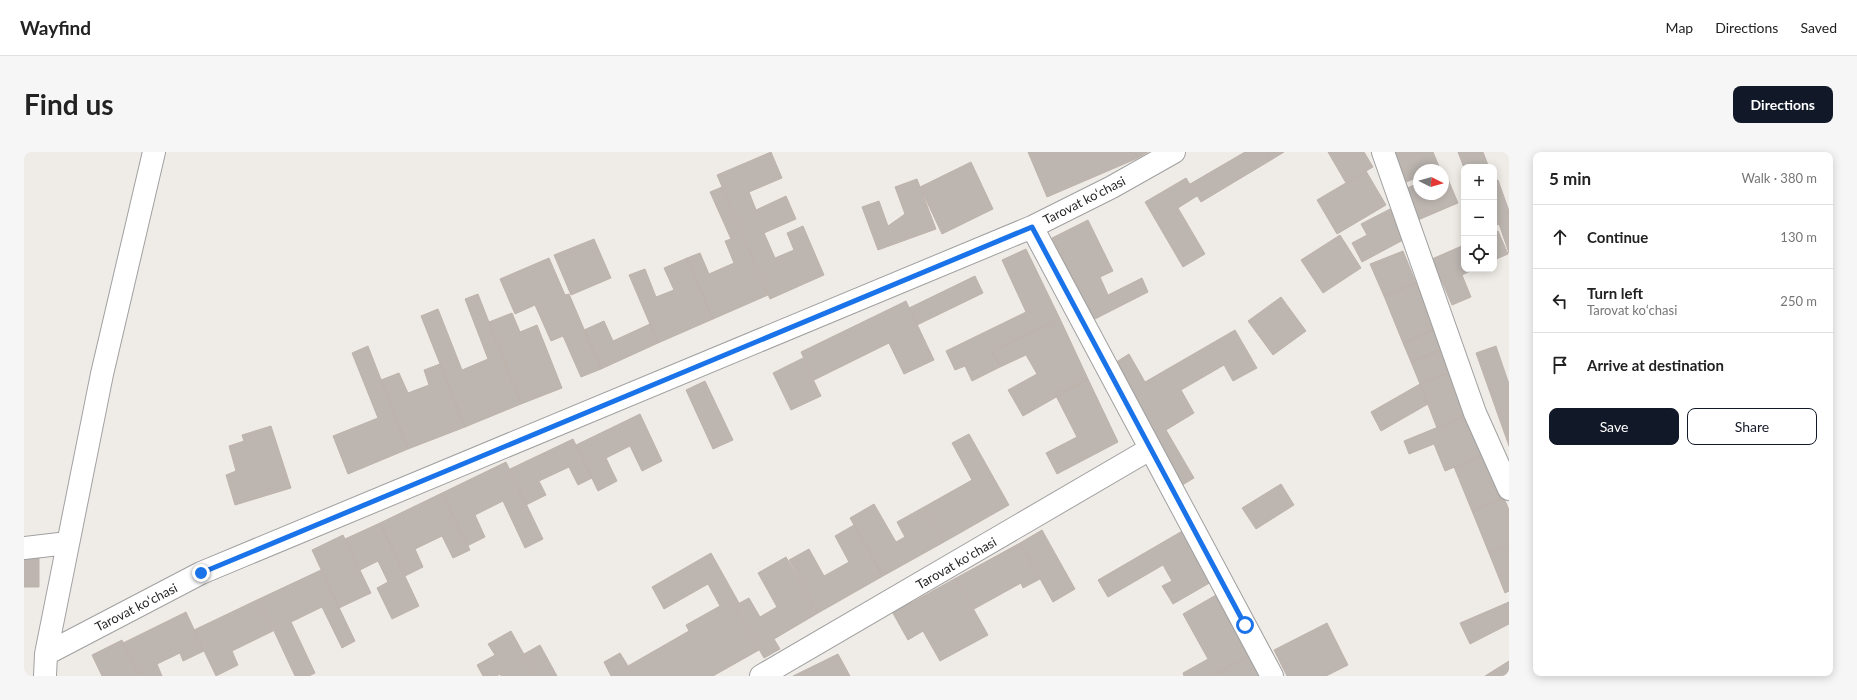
<!DOCTYPE html>
<meta charset="utf-8">
<style>
body{margin:0;font-family:Lato,sans-serif;background:#f6f6f6;color:#222}
.controls{position:absolute;right:12px;top:12px;display:grid;overflow:hidden;border-radius:8px;box-shadow:0 2px 10px #0003}
.controls button{width:36px;height:36px;display:grid;place-items:center;padding:0;border:0;border-bottom:1px solid #e0e0e0;background:#fff;color:#222;font:20px sans-serif}
.compass{position:absolute;left:1389px;top:12px;width:36px;height:36px;border-radius:50%;background:#fff;box-shadow:0 2px 10px #0003;rotate:95deg}
.stop{position:absolute;width:12px;height:12px;margin:-9px;border:3px solid #1a73e8;border-radius:50%;background:#fff}
.stop.end{background:#1a73e8;border-color:#fff;box-shadow:0 1px 4px #0008}
.list{margin:0;padding:0;list-style:none}
h2{display:flex;justify-content:space-between;align-items:center;height:52px;margin:0;padding:0 16px;font-size:17px}
h2 small{font-size:13px;font-weight:400;color:#767676}
.list li{display:grid;grid-template-columns:26px 1fr auto;gap:12px;align-items:center;box-sizing:border-box;height:64px;padding:0 16px;border-top:1px solid #e0e0e0}
.list b{display:block;font-size:15px;white-space:nowrap}
.list p{margin:0;font-size:13px;white-space:nowrap;color:#767676}
.list em{font-size:13px;font-style:normal;color:#767676}
.actions{display:flex;gap:8px;padding:12px 16px}
.actions a{flex:1;padding:9px 0;border:1px solid #111827;border-radius:8px;text-align:center;font-size:14px;color:#111827}
.actions .main{background:#111827;color:#fff}
.icon{flex:none;width:22px;height:22px;fill:none;stroke:currentColor;stroke-width:2;stroke-linecap:round;stroke-linejoin:round}
.map{position:relative;flex:none;width:1485px;height:524px;overflow:hidden;border-radius:8px}
header{display:flex;align-items:center;gap:24px;box-sizing:border-box;height:56px;padding:0 20px;background:#fff;border-bottom:1px solid #e0e0e0}
header strong{font-size:19px}
nav{display:flex;gap:22px;margin-inline-start:auto;font-size:14px}
.intro{display:flex;align-items:center;justify-content:space-between;box-sizing:border-box;height:96px;padding:0 24px}
h1{margin:0;font-size:28px}
.button{padding:10px 18px;border-radius:8px;background:#111827;color:#fff;font-size:14px;font-weight:700}
main{display:flex;gap:24px;padding:0 24px}
aside{flex:1;background:#fff;border-radius:8px;box-shadow:0 2px 10px #0003}
.map>svg:first-child{display:block}
</style>
<header>
<strong>Wayfind</strong>
<nav><a>Map</a><a>Directions</a><a>Saved</a></nav>
</header>
<div class="intro"><h1>Find us</h1><a class="button">Directions</a></div>
<main>
<div class="map">
<svg width="1485" height="524" viewBox="0 0 1485 524">
<rect width="100%" height="100%" fill="#efece7"/>
<path fill="#bcb5b0" stroke="#bfb3ab" d="M747,0L758,26L725,40L732,58L762,44L772,67L740,81L751,106L770,98L763,81L779,74L800,123L746,147L693,23Z
M1004,0H1111L1114,6L1023,45Z
M1110,0H1124L1114,6Z
M1221,0H1242L1247,8L1177,50L1166,32Z
M1242,0H1260L1247,8Z
M1304,0H1340L1349,15L1322,31Z
M1370,0H1409L1416,17L1395,18V25L1382,30Z
M1434,0H1459L1464,13L1440,16Z
M947,10L969,57L918,82L896,35Z
M1342,19L1362,53L1313,82L1293,48Z
M1421,20L1434,51L1394,68L1381,37L1395,31V42H1419V21Z
M1162,26L1173,44L1154,56L1181,102L1159,115L1121,50Z
M893,27L912,77L854,98L838,55L855,49L864,74L881,62L871,35Z
M1474,28L1485,59V68L1470,74V30Z
M698,35L744,143L689,167L663,106L676,101L685,122L710,111L701,89L707,87L686,40Z
M1366,57L1381,87L1338,110L1328,91L1343,83L1337,72Z
M1064,68L1089,119L1076,125L1084,143L1118,126L1124,140L1069,168L1028,86Z
M1485,68V101L1475,72Z
M1474,79L1484,102L1470,108V81Z
M1316,83L1337,116L1299,141L1277,108Z
M570,87L587,126L547,143L530,103Z
M1440,93V117H1450L1438,123L1447,145L1428,153L1408,107Z
M1002,97L1036,167L968,199L976,215L948,229L941,214L931,218L922,199L1002,160L978,108Z
M1379,99L1392,131L1360,144L1346,112Z
M525,106L541,143L545,142L577,217L557,225L539,184L527,189L511,153L491,162L476,127Z
M663,106L689,167L634,191L605,123L621,117L632,145L650,138L640,116Z
M951,124L959,141L893,173L885,156Z
M1392,131L1411,177L1379,191L1360,144Z
M454,142L497,252L441,275L397,164L414,157L438,218L464,207L441,147Z
M1257,145L1282,179L1249,203L1224,169Z
M882,149L910,208L880,222L865,191L790,228L777,200Z
M488,161L496,180L513,173L538,236L497,252L465,170Z
M1036,167L1064,227L999,264L984,238L1013,222L1002,203L976,215L968,199Z
M580,169L589,189L626,172L634,191L577,217L560,178Z
M1411,177L1419,197L1387,210L1379,191Z
M1211,178L1233,216L1209,229L1200,213L1157,238L1170,261L1142,278L1170,326L1155,335L1086,214L1105,202L1121,230Z
M344,194L384,297L324,322L309,284L354,266L328,201Z
M1472,194L1485,232V294L1452,201Z
M1419,197L1428,219L1396,232L1387,210Z
M779,206L797,244L767,258L749,221Z
M416,212L441,275L384,297L357,228L375,221L384,241L405,233L400,218Z
M1428,219L1446,262L1413,276L1396,232Z
M1064,227L1094,290L1033,322L1022,301L1053,285L1031,242Z
M681,229L709,288L689,297L662,238Z
M1396,232L1404,252L1357,279L1347,260Z
M616,262L638,309L618,319L606,294L582,306L593,329L574,339L552,293Z
M1446,262L1462,302L1421,319L1410,292L1385,302L1380,289Z
M247,274L267,336L211,353L202,323L212,319L205,294L220,289L218,283Z
M945,282L985,353L920,390L900,355L948,328L928,291Z
M549,287L568,326L554,333L545,315L515,329L522,343L502,353L486,317Z
M1462,302L1480,346L1448,359L1430,315Z
M482,310L519,387L501,396L479,349L451,363L461,385L443,394L418,341Z
M1257,332L1270,353L1232,377L1218,356Z
M418,341L446,398L429,406L418,384L391,397L399,415L381,424L356,371Z
M1480,346L1485,358V393L1465,401L1448,359Z
M850,352L872,390L881,385L873,370L900,355L920,390L859,424L826,366Z
M356,371L395,454L368,467L353,436L364,430L354,409L336,418L321,387Z
M830,373L859,424L794,461L765,408L785,397L800,424L825,410L811,384Z
M1018,378L1051,437L1029,450L996,391Z
M1160,378L1189,429L1149,452L1138,434L1148,429L1139,413L1084,445L1074,428Z
M319,383L347,441L315,456L288,398Z
M996,391L1016,427L999,436L997,431L950,457L932,426Z
M1485,393V439L1481,441L1465,401Z
M687,401L715,451L710,454L735,498L689,524H587L580,510L596,501L604,514L665,479L662,473L696,454L684,432L640,457L628,435Z
M0,404H15V435H0Z
M762,405L794,461L750,487L756,497L740,506L710,454L725,446L736,465L753,455L734,421Z
M297,418L331,489L318,496L298,455L267,470L291,521L285,524H271L235,447Z
M932,426L964,483L916,509L899,479L884,488L866,456L884,446L887,451Z
M1192,443L1226,503L1188,524H1160L1159,521L1184,507L1159,462Z
M235,447L249,479L208,499L214,513L192,524L170,478Z
M1485,450V472L1446,492L1436,471Z
M162,460L180,499L159,509L156,501L133,512L138,524H115L99,491Z
M1303,471L1324,513L1302,524H1263L1250,498Z
M487,479L512,524H477L476,522L473,524H459L453,513L471,503L464,492Z
M98,488L115,524H78L68,503Z
M516,493L533,524H512L500,502Z
M814,502L826,524H769Z
M1226,503L1238,524H1188Z
M1485,509V524H1461Z"/>
<g fill="none" stroke-linecap="round" stroke-linejoin="round">
<g stroke="#a0a0a0" stroke-width="24">
<path id="minor" d="M1359,0L1451,261L1485,337
M1008,75L1248,524
M0,396L44,391
M22,502L177,421L1008,75L1088,35L1150,0
M21,524L22,502L78,222L130,0
M737,524L1126,297"/>
</g>
<use href="#minor" stroke="#fff" stroke-width="22"/>
</g>
<g fill="none" stroke-linecap="round" stroke-linejoin="round">
<path stroke="#1a73e8" stroke-width="5" d="M177,421L1008,75L1221,473"/>
</g>
<g text-anchor="middle" dominant-baseline="central" stroke-width="3" stroke-linejoin="round" paint-order="stroke">
<g font-size="13" fill="#1f1f1f" stroke="#fff">
<text transform="translate(1060 48) rotate(-27)">Tarovat koʻchasi</text>
<text transform="translate(932 411) rotate(-30)">Tarovat koʻchasi</text>
<text transform="translate(112 455) rotate(-27)">Tarovat koʻchasi</text>
</g>
</g>
</svg>
<div class="controls">
<button>+</button>
<button>−</button>
<button><svg class="icon" aria-label="locate" viewBox="0 0 24 24"><circle cx="12" cy="12" r="6"/><path d="M12 2v4M12 18v4M2 12h4M18 12h4"/></svg></button>
</div>
<svg class="compass" viewBox="-18 -18 36 36"><path d="M0-13l5 13h-10z" fill="#e53935"/><path d="M0 13l5-13h-10z" fill="#767676"/></svg>
<div class="stop" style="left:1221px;top:473px"></div>
<div class="stop end" style="left:177px;top:421px"></div>
</div>
<aside>
<h2>5 min<small>Walk · 380 m</small></h2>
<ul class="list">
<li><svg class="icon" aria-label="ahead" viewBox="0 0 24 24"><path d="M12 20V5M6 11l6-6 6 6"/></svg><div><b>Continue</b></div><em>130 m</em></li>
<li><svg class="icon" aria-label="left" viewBox="0 0 24 24"><path d="M17 20v-9H6M10 6l-5 5 5 5"/></svg><div><b>Turn left</b><p>Tarovat koʻchasi</p></div><em>250 m</em></li>
<li><svg class="icon" aria-label="arrive" viewBox="0 0 24 24"><path d="M6 21V4h12l-3 4 3 4H6"/></svg><div><b>Arrive at destination</b></div></li>
</ul>
<div class="actions"><a class="main">Save</a><a>Share</a></div>
</aside>
</main>
